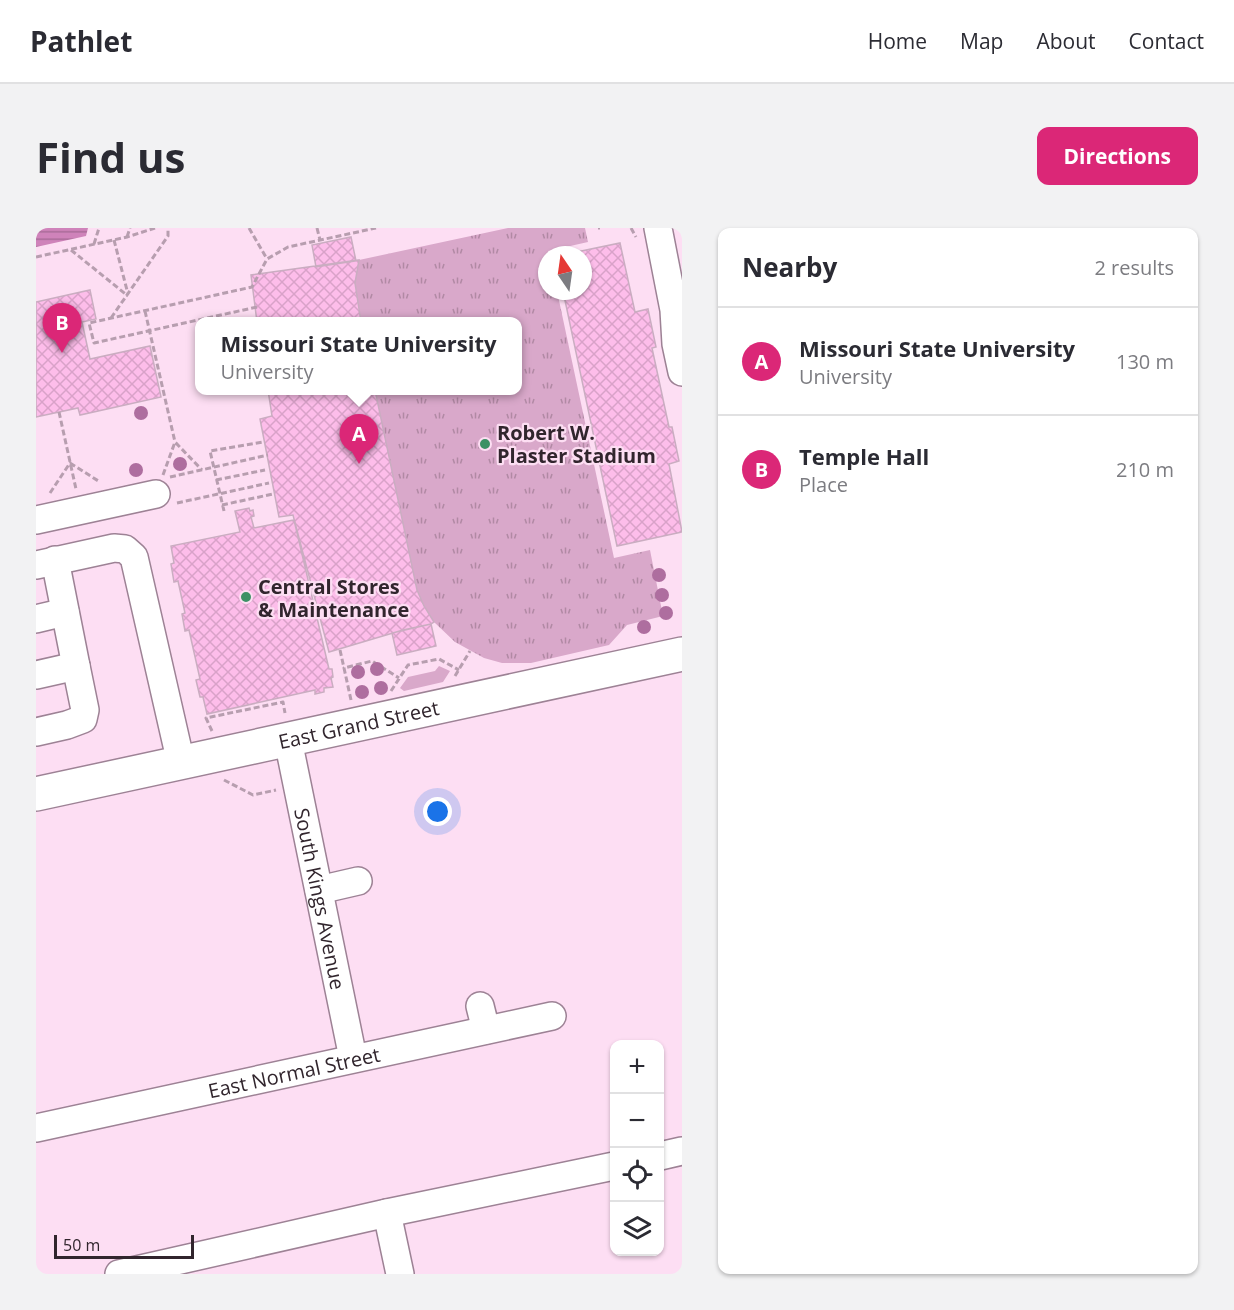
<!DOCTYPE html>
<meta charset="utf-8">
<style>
body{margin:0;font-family:"Open Sans",sans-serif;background:#f2f2f3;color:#2b2b33}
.controls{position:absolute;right:18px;bottom:18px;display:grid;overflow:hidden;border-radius:12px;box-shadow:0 2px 4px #0004}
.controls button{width:54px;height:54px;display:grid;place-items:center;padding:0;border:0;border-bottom:2px solid #e1e1e2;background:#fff;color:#2b2b33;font:30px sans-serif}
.compass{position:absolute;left:502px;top:18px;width:54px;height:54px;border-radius:50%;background:#fff;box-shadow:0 2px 4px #0004;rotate:347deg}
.scale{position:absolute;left:18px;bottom:15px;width:140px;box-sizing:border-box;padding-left:6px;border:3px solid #31252d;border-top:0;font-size:16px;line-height:21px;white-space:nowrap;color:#31252d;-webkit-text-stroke:4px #fddef3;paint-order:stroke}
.you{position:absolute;left:402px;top:584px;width:21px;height:21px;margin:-15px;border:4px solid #fff;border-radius:50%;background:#1a73e8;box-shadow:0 0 0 9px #1a73e833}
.badge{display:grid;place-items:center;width:39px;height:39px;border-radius:50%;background:#db2777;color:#fff;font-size:20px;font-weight:700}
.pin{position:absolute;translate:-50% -50px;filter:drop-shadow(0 2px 3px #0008)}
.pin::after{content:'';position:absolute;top:32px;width:21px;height:18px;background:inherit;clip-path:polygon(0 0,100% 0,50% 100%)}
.popup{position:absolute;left:159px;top:89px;width:327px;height:78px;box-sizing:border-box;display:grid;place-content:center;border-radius:12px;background:#fff;filter:drop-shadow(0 2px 4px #0005);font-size:20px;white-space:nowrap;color:#7c7c81}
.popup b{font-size:22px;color:#2b2b33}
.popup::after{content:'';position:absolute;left:50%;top:100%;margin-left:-12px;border:12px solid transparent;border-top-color:#fff}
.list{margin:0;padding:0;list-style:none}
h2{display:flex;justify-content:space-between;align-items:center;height:78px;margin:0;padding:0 24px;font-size:26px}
h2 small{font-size:20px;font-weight:400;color:#7c7c81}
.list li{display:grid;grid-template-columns:39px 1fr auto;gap:18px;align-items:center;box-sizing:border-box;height:108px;padding:0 24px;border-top:2px solid #e1e1e2}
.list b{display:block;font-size:22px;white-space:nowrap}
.list p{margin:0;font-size:20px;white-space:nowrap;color:#7c7c81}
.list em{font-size:20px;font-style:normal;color:#7c7c81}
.icon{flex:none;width:33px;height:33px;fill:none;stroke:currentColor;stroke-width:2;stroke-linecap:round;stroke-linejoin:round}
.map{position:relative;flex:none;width:646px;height:1046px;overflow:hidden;border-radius:12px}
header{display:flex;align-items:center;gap:36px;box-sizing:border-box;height:84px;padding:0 30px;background:#fff;border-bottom:2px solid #e1e1e2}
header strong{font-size:28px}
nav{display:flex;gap:33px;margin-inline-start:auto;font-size:21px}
.intro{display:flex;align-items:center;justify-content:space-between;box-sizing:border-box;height:144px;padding:0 36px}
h1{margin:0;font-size:42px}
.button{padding:15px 27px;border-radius:12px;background:#db2777;color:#fff;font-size:21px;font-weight:700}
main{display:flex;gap:36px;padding:0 36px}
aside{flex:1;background:#fff;border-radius:12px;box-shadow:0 2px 4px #0004}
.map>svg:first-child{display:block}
</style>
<header>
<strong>Pathlet</strong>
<nav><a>Home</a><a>Map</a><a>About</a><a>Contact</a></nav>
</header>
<div class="intro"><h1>Find us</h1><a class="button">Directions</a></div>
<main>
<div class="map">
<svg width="646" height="1046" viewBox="0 0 646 1046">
<defs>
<pattern id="park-tufts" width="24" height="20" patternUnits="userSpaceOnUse" patternTransform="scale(1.5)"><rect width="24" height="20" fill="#d9a8ca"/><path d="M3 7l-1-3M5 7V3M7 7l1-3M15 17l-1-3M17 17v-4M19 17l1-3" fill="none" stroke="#b189a4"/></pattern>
<pattern id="water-rules" width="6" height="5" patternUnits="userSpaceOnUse" patternTransform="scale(1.5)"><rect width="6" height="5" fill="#cf83ba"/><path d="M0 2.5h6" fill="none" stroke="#a96b98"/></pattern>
<pattern id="building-cross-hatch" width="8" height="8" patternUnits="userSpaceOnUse" patternTransform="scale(1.5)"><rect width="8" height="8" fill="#fdbdea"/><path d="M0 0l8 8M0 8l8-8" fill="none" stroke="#d9a2c9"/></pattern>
</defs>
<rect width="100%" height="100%" fill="#fddef3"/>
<path fill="#d9a8ca" d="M403,438L414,443L407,454L368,463L364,460L372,449L399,443Z"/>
<path fill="url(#park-tufts)" d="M472,0H549L552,14L512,23L511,63H521L578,330L614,322L627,388L591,397L573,417L495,435H466L448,430L419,414L398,394L388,378L381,362L339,163L482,162V94L325,93L319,55L323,32Z"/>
<path fill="url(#water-rules)" d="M0,0H52L50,8L0,19Z"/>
<path fill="url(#building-cross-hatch)" stroke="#caadc1" stroke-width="1.5" d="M315,9L320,33L280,39L276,17Z
M584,15L599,84L612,81L620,119L616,120L633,199H636L643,233L633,236L646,304L581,318L527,63H547V27H526Z
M323,32L319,55L325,94H221L215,47Z
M54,62L60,91L46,94L54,131L114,118L125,169L44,187L42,180L0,189V74Z
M232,162H339L381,362L388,378L398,394L395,396L367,402L293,424L257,287L243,289L224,191L236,188Z
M213,280L214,283L217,282L218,288L215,289L218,300L258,292L293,441H296L297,449L295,450L297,459L288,460V464L279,466V462L171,486L167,469H164L160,452L164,451L153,402L149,403L146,386L149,385L142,353L138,354L135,336L138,335L135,318L204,304L199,283Z
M395,396L400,418L361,427L356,405Z"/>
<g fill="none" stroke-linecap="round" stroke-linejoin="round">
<g stroke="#9d8295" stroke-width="30">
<g id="minor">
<path d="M622,0L638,82L640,116L646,144"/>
<path d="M0,292L120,266"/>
<path d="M0,337L78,320L89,321L98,329L145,535"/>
<path d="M0,391L29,384"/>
<path d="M0,447L40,438L19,332"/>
<path d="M0,504L31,497L47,491L49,482L40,438"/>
<path id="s1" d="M252,512L317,830"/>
<path d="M283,662L322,653"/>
<path d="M444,778L450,802"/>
<path id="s2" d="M0,900L516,788"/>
<path d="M624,928L646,923"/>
<path d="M351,985L364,1046"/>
<path d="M83,1046L351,985L578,938"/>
</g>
</g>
<g stroke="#9d8295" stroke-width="36">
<g id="major">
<path id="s3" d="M0,566L646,426"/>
</g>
</g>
<path stroke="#b79eaf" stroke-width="3" stroke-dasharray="6 3" stroke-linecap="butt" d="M213,0L231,31
M281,0L284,12
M562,0H564
M595,0L600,9
M91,9L94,0
M78,12L92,66
M58,16L63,0
M35,22L92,68
M0,29L91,9L119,0
M221,79L58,115L53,95L216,59L231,31L252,19L340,0
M109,83L139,214
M75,90L132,8V0
M23,184L40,261
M127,247L139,214L166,242
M134,249L232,227
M180,252L229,242
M14,265L34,235L64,254
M141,275L233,255
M186,277L237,266
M188,283L174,223L227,214
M304,422L308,440
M419,448L434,423
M355,463L372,437L403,431L423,442
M315,472L308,440L336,433L363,450
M176,503L170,490L247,474L249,485
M188,552L217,567L240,562"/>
<use href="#minor" stroke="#fff" stroke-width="27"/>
<use href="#major" stroke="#fff" stroke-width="33"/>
</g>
<g fill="#ae6e9f">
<circle cx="105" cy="185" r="7"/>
<circle cx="144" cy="236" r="7"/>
<circle cx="100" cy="242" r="7"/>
<circle cx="623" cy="347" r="7"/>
<circle cx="626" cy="367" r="7"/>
<circle cx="630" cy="385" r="7"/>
<circle cx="608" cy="399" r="7"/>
<circle cx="341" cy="441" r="7"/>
<circle cx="322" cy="444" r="7"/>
<circle cx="345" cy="460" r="7"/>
<circle cx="326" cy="464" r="7"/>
</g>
<g fill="#3c9165" stroke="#fddef3" stroke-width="2">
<circle cx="449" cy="216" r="6"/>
<circle cx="210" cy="369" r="6"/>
</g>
<g text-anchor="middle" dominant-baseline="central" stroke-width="4.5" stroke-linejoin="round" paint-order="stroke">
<g font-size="20" font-weight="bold" fill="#31252d" stroke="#fddef3" text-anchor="start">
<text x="461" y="204">Robert W.<tspan x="461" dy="23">Plaster Stadium</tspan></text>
<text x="222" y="358">Central Stores<tspan x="222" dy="23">&amp; Maintenance</tspan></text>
</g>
<g font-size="20" fill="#31252d" stroke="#fddef3">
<text stroke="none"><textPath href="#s3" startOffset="330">East Grand Street</textPath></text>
<text stroke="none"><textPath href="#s1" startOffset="162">South Kings Avenue</textPath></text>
<text stroke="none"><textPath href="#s2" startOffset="264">East Normal Street</textPath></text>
</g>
</g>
</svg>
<div class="controls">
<button>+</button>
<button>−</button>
<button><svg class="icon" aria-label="locate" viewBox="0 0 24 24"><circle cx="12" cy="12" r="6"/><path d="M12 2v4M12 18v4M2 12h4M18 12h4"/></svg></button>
<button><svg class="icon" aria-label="layers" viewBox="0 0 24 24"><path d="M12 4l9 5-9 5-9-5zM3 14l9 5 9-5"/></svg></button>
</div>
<svg class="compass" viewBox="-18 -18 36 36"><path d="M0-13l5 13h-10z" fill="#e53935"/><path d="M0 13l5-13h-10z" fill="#7c7c81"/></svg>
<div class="scale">50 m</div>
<div class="you"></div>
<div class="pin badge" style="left:323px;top:236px">A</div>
<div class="popup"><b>Missouri State University</b>University</div>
<div class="pin badge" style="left:26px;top:125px">B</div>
</div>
<aside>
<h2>Nearby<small>2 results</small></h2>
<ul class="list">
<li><span class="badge">A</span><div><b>Missouri State University</b><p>University</p></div><em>130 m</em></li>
<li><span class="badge">B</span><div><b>Temple Hall</b><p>Place</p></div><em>210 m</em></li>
</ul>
</aside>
</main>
